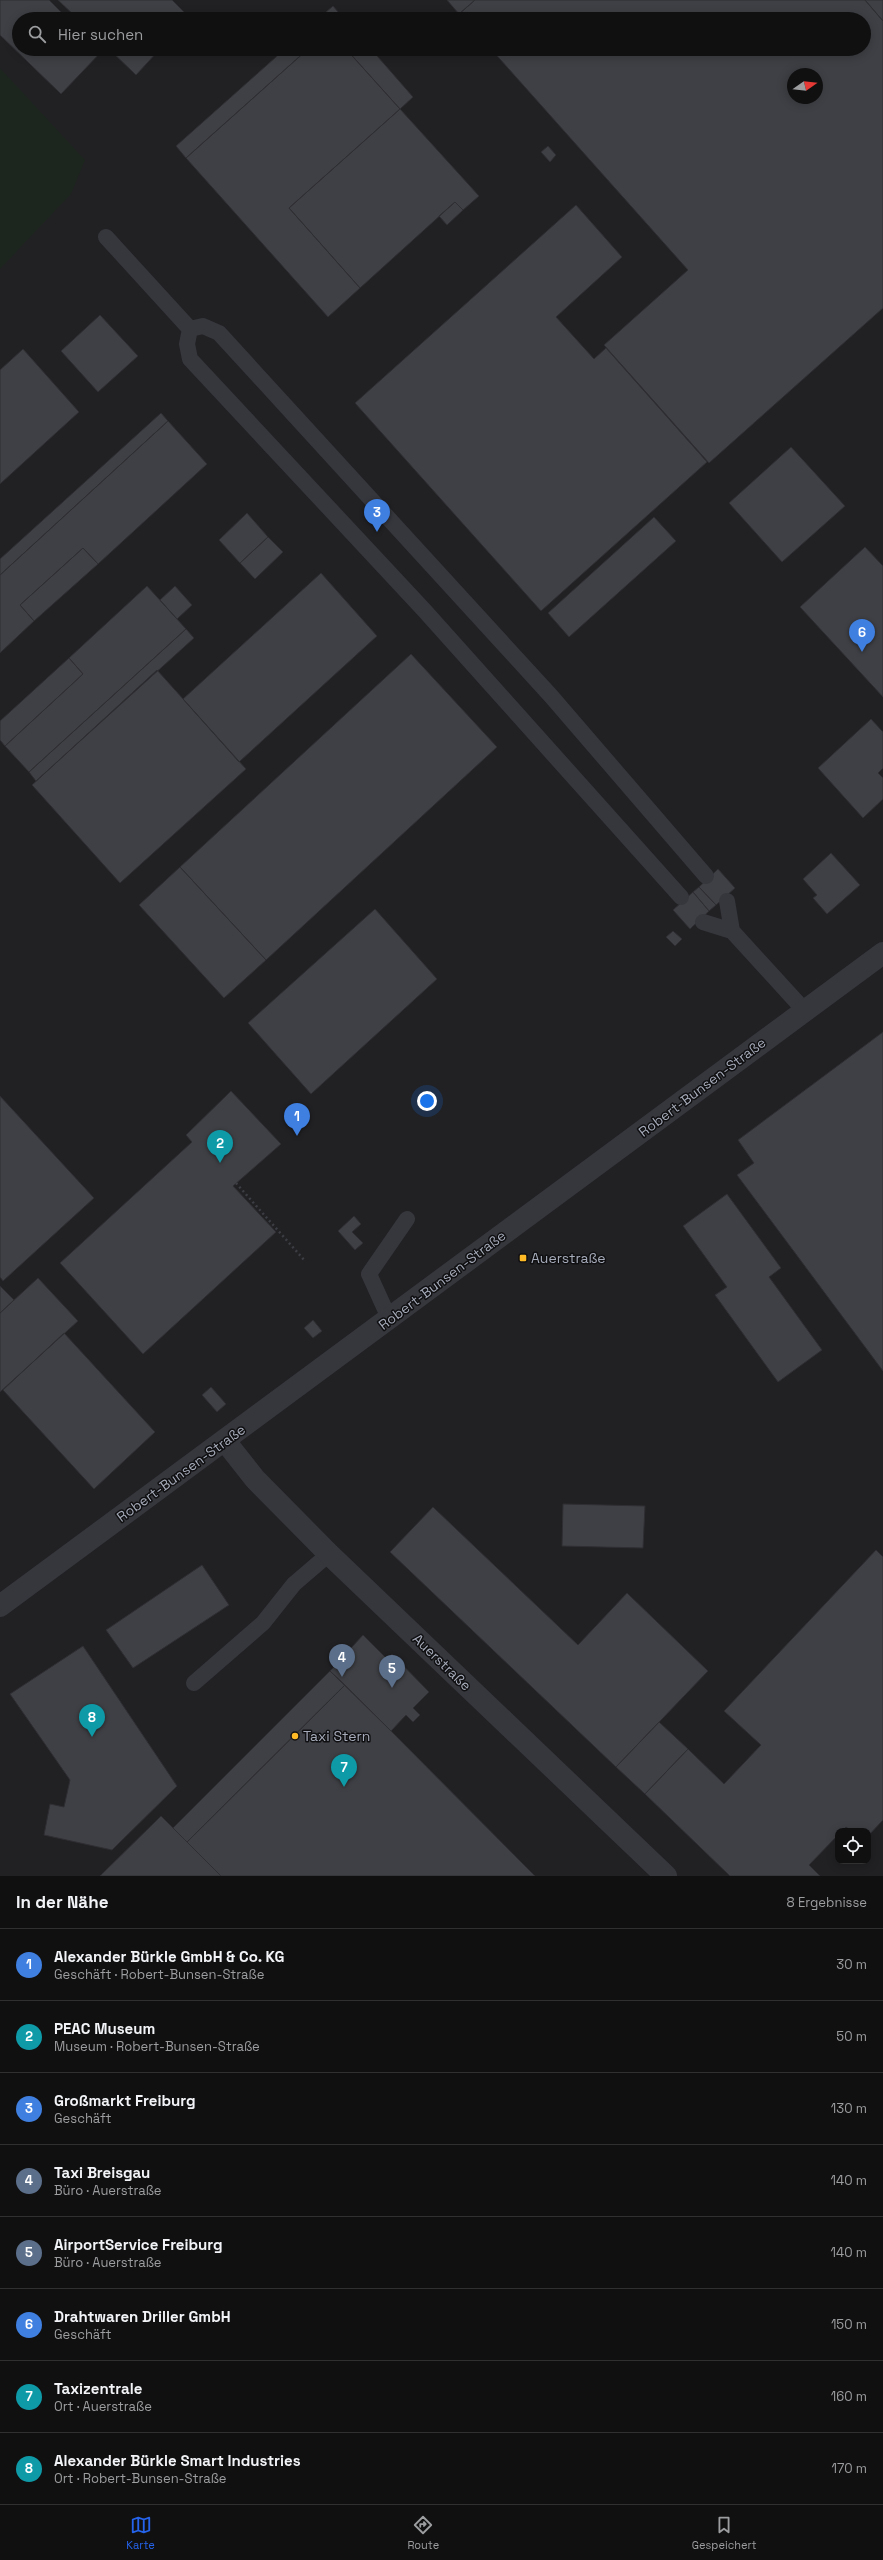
<!DOCTYPE html>
<html lang="de">
<meta charset="utf-8">
<style>
body{margin:0;font-family:"Space Grotesk",sans-serif;background:#1e1e1f;color:#f1f3f6}
.controls{position:absolute;right:12px;bottom:12px;display:grid;overflow:hidden;border-radius:8px;box-shadow:0 2px 10px #0003}
.controls button{width:36px;height:36px;display:grid;place-items:center;padding:0;border:0;border-bottom:1px solid #303031;background:#101011;color:#f1f3f6;font:20px sans-serif}
.compass{position:absolute;left:787px;top:68px;width:36px;height:36px;border-radius:50%;background:#101011;box-shadow:0 2px 10px #0003;rotate:76deg}
.you{position:absolute;left:427px;top:1101px;width:14px;height:14px;margin:-10px;border:3px solid #fff;border-radius:50%;background:#1a73e8;box-shadow:0 0 0 6px #1a73e833}
.badge{display:grid;place-items:center;width:26px;height:26px;border-radius:50%;background:#2563eb;color:#fff;font-size:13px;font-weight:700}
.pin{position:absolute;translate:-50% -33px;filter:drop-shadow(0 1px 2px #0008)}
.pin::after{content:'';position:absolute;top:21px;width:14px;height:12px;background:inherit;clip-path:polygon(0 0,100% 0,50% 100%)}
.list{margin:0;padding:0;list-style:none}
h2{display:flex;justify-content:space-between;align-items:center;height:52px;margin:0;padding:0 16px;font-size:17px}
h2 small{font-size:13px;font-weight:400;color:#9c9d9f}
.list li{display:grid;grid-template-columns:26px 1fr auto;gap:12px;align-items:center;box-sizing:border-box;height:72px;padding:0 16px;border-top:1px solid #303031}
.list b{display:block;font-size:15px;white-space:nowrap}
.list p{margin:0;font-size:13px;white-space:nowrap;color:#9c9d9f}
.list em{font-size:13px;font-style:normal;color:#9c9d9f}
.icon{flex:none;width:22px;height:22px;fill:none;stroke:currentColor;stroke-width:2;stroke-linecap:round;stroke-linejoin:round}
.map{position:relative;flex:none;width:883px;height:1876px;overflow:hidden}
.search{position:absolute;background:#101011;box-shadow:0 2px 10px #0003;left:12px;right:12px;top:12px;height:44px;display:flex;align-items:center;gap:10px;box-sizing:border-box;padding:0 14px;border-radius:22px;color:#9c9d9f;font-size:15px}
.sheet{height:628px;background:#101011}
nav{display:flex;justify-content:space-around;align-items:center;box-sizing:border-box;height:56px;border-top:1px solid #303031;background:#101011;font-size:11px;color:#9c9d9f}
nav a{display:grid;justify-items:center;gap:2px}
nav .on{color:#2563eb}
.map>svg:first-child{display:block}
</style>
<div class="map">
<svg width="883" height="1876" viewBox="0 0 883 1876">
<rect width="100%" height="100%" fill="#151517"/>
<path fill="#212124" fill-rule="evenodd" d="M0,0H883V1876H0ZM19,19H864V49H19ZM793,74H817V98H793ZM838,1831H868V1861H838Z"/>
<path fill="#1d261e" d="M0,68L85,160L71,194L0,269Z"/>
<path fill="#3f4045" stroke="#2f2f33" fill-rule="evenodd" d="M0,0H49L68,19H19V49H100L102,51L61,94L0,35Z
M58,0H172L190,18L78,19Z
M447,0H475L459,14Z
M475,0H865L883,21V308L709,463L604,345L688,270L491,49H864V19H464L459,14ZM793,74H817V98H793Z
M865,0H883V21Z
M333,6L344,19H318Z
M109,49H160L136,75Z
M285,49H308L186,158L176,146Z
M308,49H346L400,109L289,208L360,288L328,317L186,158Z
M346,49H371L413,97L400,109Z
M400,109L479,196L463,210L455,202L360,288L289,208Z
M548,146L556,155L550,162L541,152Z
M455,202L463,210L447,225L439,216Z
M576,205L622,257L556,317L594,359L606,348L707,462L541,611L355,403Z
M100,315L138,356L98,392L61,351Z
M23,349L79,412L0,484V370Z
M161,413L168,421L0,575V559Z
M168,421L207,464L98,564L83,548L20,605L34,621L0,653V575Z
M791,447L845,506L782,562L729,503Z
M247,513L268,537L240,563L219,540Z
M654,517L676,541L569,637L548,613Z
M268,537L283,552L255,579L240,563Z
M865,547L883,566V697L800,607Z
M83,548L98,564L34,621L20,605Z
M321,573L377,636L239,762L183,699Z
M147,586L186,629L29,772L5,746L83,674L69,658Z
M175,586L192,605L177,619L160,600Z
M186,629L194,638L36,781L29,772Z
M411,654L497,747L266,960L180,867Z
M69,658L83,674L5,746L0,740V721Z
M157,670L246,769L120,883L32,785Z
M871,719L883,732V768L878,773L883,778V799L863,818L818,768Z
M831,853L860,885L827,914L813,898L817,895L803,879Z
M180,867L266,960L224,998L139,905Z
M718,869L735,888L716,905L699,887Z
M699,887L716,905L709,911L693,892Z
M693,892L709,911L690,929L673,910Z
M375,909L437,979L311,1094L248,1023Z
M673,931L682,939L675,946L666,937Z
M883,1032V1371L737,1175L754,1163L738,1140Z
M231,1091L281,1144L233,1186L276,1232L143,1354L60,1263L192,1142L186,1135Z
M0,1096L94,1198L3,1281L0,1277Z
M727,1194L781,1268L769,1277L822,1350L778,1382L715,1295L727,1287L683,1226Z
M354,1216L361,1224L352,1232L363,1243L355,1250L338,1231Z
M38,1278L78,1321L0,1392V1313Z
M0,1286L14,1300L0,1313Z
M313,1320L322,1331L313,1338L304,1328Z
M64,1333L155,1432L94,1489L3,1390Z
M211,1387L226,1404L217,1412L202,1395Z
M563,1504L645,1506L643,1548L562,1546Z
M433,1507L578,1645L627,1593L708,1671L616,1767L390,1552Z
M876,1550L883,1557V1820L868,1836V1831H851L846,1827L842,1831H838V1835L809,1865L820,1876H730L645,1794L688,1749L724,1784L761,1745L724,1711Z
M202,1565L229,1605L133,1668L106,1630Z
M363,1635L387,1659L392,1654L429,1692L413,1708L420,1715L413,1722L406,1715L391,1731L330,1671Z
M83,1646L177,1786L112,1850L44,1835L50,1804L64,1807L70,1780L10,1694Z
M330,1671L345,1685L187,1842L173,1828Z
M345,1685L391,1731L535,1876H221L187,1842Z
M659,1722L688,1749L645,1794L616,1767Z
M161,1816L221,1876H100Z"/>
<g fill="none" stroke-linecap="round" stroke-linejoin="round">
<path stroke="#3c3e44" stroke-width="2.5" stroke-dasharray="2 3" stroke-linecap="butt" d="M236,1183L305,1261"/>
<path stroke="#36373d" stroke-width="16" d="M106,237L190,329
M190,329L203,326L219,333L551,696L706,876
M190,329L187,344L190,359L424,610L681,897
M727,901L732,931
M703,922L732,931L805,1011
M389,1318L369,1274L407,1219
M194,1683L263,1623L294,1584L329,1554"/>
<path stroke="#36373d" stroke-width="22" d="M225,1441L255,1479L329,1554L666,1876
M0,1606L883,953"/>
</g>
<g fill="#ffba25" stroke="#101012" stroke-width="1.5">
<rect x="519" y="1254" width="8" height="8" rx="2"/>
<circle cx="295" cy="1736" r="4"/>
</g>
<g text-anchor="middle" dominant-baseline="central" stroke-width="3" stroke-linejoin="round" paint-order="stroke">
<g font-size="14" fill="#a6abb9" stroke="#101012">
<text transform="translate(702 1087) rotate(-37)">Robert-Bunsen-Straße</text>
<text transform="translate(442 1280) rotate(-37)">Robert-Bunsen-Straße</text>
<text transform="translate(181 1473) rotate(-36)">Robert-Bunsen-Straße</text>
<text transform="translate(442 1662) rotate(44)">Auerstraße</text>
</g>
<g font-size="14" fill="#a6abb9" stroke="#101012" text-anchor="start">
<text x="531" y="1258">Auerstraße</text>
<text x="303" y="1736">Taxi Stern</text>
</g>
</g>
</svg>
<div class="controls">
<button><svg class="icon" aria-label="locate" viewBox="0 0 24 24"><circle cx="12" cy="12" r="6"/><path d="M12 2v4M12 18v4M2 12h4M18 12h4"/></svg></button>
</div>
<svg class="compass" viewBox="-18 -18 36 36"><path d="M0-13l5 13h-10z" fill="#e53935"/><path d="M0 13l5-13h-10z" fill="#9c9d9f"/></svg>
<div class="you"></div>
<div class="pin badge" style="left:297px;top:1136px;background:#3f7fe0">1</div>
<div class="pin badge" style="left:220px;top:1163px;background:#0f9aa8">2</div>
<div class="pin badge" style="left:377px;top:532px;background:#3f7fe0">3</div>
<div class="pin badge" style="left:342px;top:1677px;background:#5c6f8a">4</div>
<div class="pin badge" style="left:392px;top:1688px;background:#5c6f8a">5</div>
<div class="pin badge" style="left:862px;top:652px;background:#3f7fe0">6</div>
<div class="pin badge" style="left:344px;top:1787px;background:#0f9aa8">7</div>
<div class="pin badge" style="left:92px;top:1737px;background:#0f9aa8">8</div>
<div class="search"><svg class="icon" aria-label="search" viewBox="0 0 24 24"><circle cx="10" cy="10" r="6"/><path d="M15 15l6 6"/></svg>Hier suchen</div>
</div>
<section class="sheet">
<h2>In der Nähe<small>8 Ergebnisse</small></h2>
<ul class="list">
<li><span class="badge" style="background:#3f7fe0">1</span><div><b>Alexander Bürkle GmbH &amp; Co. KG</b><p>Geschäft · Robert-Bunsen-Straße</p></div><em>30 m</em></li>
<li><span class="badge" style="background:#0f9aa8">2</span><div><b>PEAC Museum</b><p>Museum · Robert-Bunsen-Straße</p></div><em>50 m</em></li>
<li><span class="badge" style="background:#3f7fe0">3</span><div><b>Großmarkt Freiburg</b><p>Geschäft</p></div><em>130 m</em></li>
<li><span class="badge" style="background:#5c6f8a">4</span><div><b>Taxi Breisgau</b><p>Büro · Auerstraße</p></div><em>140 m</em></li>
<li><span class="badge" style="background:#5c6f8a">5</span><div><b>AirportService Freiburg</b><p>Büro · Auerstraße</p></div><em>140 m</em></li>
<li><span class="badge" style="background:#3f7fe0">6</span><div><b>Drahtwaren Driller GmbH</b><p>Geschäft</p></div><em>150 m</em></li>
<li><span class="badge" style="background:#0f9aa8">7</span><div><b>Taxizentrale</b><p>Ort · Auerstraße</p></div><em>160 m</em></li>
<li><span class="badge" style="background:#0f9aa8">8</span><div><b>Alexander Bürkle Smart Industries</b><p>Ort · Robert-Bunsen-Straße</p></div><em>170 m</em></li>
</ul>
</section>
<nav>
<a class="on"><svg class="icon" aria-label="map" viewBox="0 0 24 24"><path d="M3 6l6-2 6 2 6-2v14l-6 2-6-2-6 2zM9 4v14M15 6v14"/></svg>Karte</a>
<a><svg class="icon" aria-label="directions" viewBox="0 0 24 24"><path d="M12 3l9 9-9 9-9-9zM9 14v-3h6M13 9l2 2-2 2"/></svg>Route</a>
<a><svg class="icon" aria-label="saved" viewBox="0 0 24 24"><path d="M7 4h10v16l-5-4-5 4z"/></svg>Gespeichert</a>
</nav>
